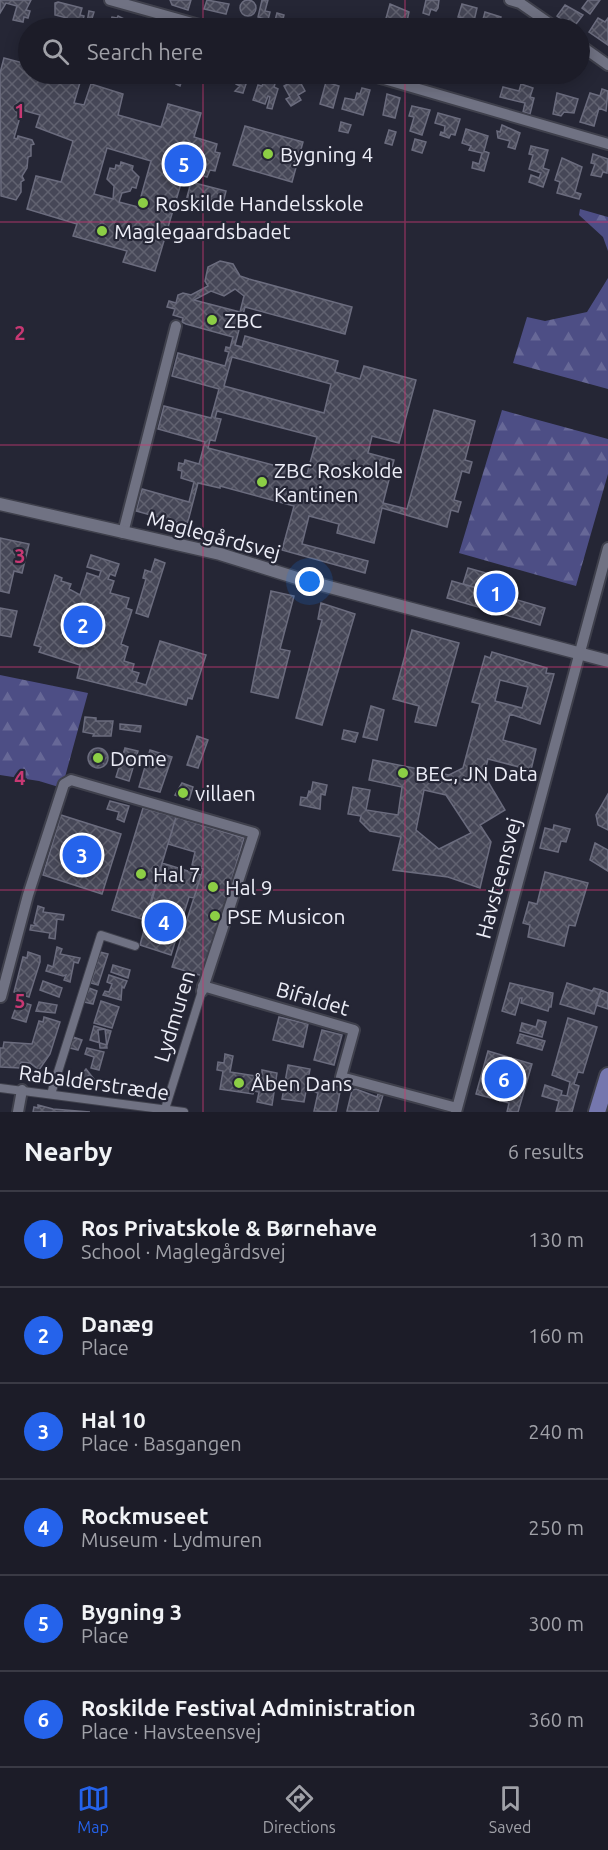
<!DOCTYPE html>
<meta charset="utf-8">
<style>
body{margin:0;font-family:Ubuntu,sans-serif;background:#292934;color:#f1f3f6}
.you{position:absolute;left:310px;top:582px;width:21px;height:21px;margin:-15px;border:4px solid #fff;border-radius:50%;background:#1a73e8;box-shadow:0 0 0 9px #1a73e833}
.badge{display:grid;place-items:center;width:39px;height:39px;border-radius:50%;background:#2563eb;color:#fff;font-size:20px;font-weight:700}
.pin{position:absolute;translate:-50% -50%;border:3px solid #fff;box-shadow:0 2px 6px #0006}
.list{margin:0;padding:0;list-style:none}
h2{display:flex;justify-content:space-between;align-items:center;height:78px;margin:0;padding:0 24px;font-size:26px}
h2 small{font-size:20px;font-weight:400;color:#a0a1a8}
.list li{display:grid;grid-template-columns:39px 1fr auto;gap:18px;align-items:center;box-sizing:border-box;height:96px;padding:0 24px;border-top:2px solid #3a3a45}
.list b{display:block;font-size:22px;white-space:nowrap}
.list p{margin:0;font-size:20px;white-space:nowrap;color:#a0a1a8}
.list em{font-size:20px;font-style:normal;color:#a0a1a8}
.icon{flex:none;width:33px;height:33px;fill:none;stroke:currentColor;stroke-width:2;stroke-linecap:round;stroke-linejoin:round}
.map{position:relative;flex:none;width:608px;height:1112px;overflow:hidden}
.search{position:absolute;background:#1c1c28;box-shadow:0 3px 15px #0003;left:18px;right:18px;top:18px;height:66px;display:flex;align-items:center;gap:15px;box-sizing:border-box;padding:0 21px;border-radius:33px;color:#a0a1a8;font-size:22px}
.sheet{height:654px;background:#1c1c28}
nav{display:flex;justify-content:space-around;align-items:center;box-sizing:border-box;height:84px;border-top:2px solid #3a3a45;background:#1c1c28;font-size:16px;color:#a0a1a8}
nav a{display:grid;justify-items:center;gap:3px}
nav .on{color:#2563eb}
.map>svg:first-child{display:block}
</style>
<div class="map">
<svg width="608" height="1112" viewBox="0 0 608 1112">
<defs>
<pattern id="forest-firs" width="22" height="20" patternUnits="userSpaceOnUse" patternTransform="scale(1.5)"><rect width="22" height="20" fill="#4d4e85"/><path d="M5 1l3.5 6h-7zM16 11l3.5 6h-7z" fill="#676897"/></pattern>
<pattern id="building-cross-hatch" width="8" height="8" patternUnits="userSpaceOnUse" patternTransform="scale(1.5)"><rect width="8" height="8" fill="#464757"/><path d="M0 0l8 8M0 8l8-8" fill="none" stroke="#616270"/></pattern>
</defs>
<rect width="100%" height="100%" fill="#252635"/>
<path fill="url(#forest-firs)" d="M580,209L608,217V251L603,237L579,215Z
M608,278V389L513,363L527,317L545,321L587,312Z
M502,410L608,439V474L576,586L459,553Z
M0,675L88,693L62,788L39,781L0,775Z"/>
<path fill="url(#building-cross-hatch)" stroke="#6b6c7e" stroke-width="1.5" fill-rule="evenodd" d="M0,0H31L26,10L30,11L28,18L24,17L23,22L13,20L17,6L6,3L0,13Z
M170,0H191L188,10L172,5Z
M207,0L229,4L226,14L204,9Z
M262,0H268L265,11L270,12L268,20L258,17Z
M426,0H439L438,8L436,11L431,9L429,15L423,13Z
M588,0H600L590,14L582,8Z
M240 8a8 8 0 1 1 16 0a8 8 0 1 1-16 0Z
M58,2L82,8L80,15L84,16L81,27L65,23L67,18L55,15V3Z
M390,4L409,12L406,26L385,22Z
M462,4L477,8L474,21L458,17Z
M565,5L583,15L573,28L557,16Z
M89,11L94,12L89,28H86Z
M485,12L501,17L498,27L482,23Z
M277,13L284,15L283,19L297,24L296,28H273Z
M118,16L130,22L128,28H108L112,17L117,18Z
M598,18L605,22L608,18V45L589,32Z
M309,23L324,26L325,23L331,25L330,28H307Z
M4,58L23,63L28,60V74H72L74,76L78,74L81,79L74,103L84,105L91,84L123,94L118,115L161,127L168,104L201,113L194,137L217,144L215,152L220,153L215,171L210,170L207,177L185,170L155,271L123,262L127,251L73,236L77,224L27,209L36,176L61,182L73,141L36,127L40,115L22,110L14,138L17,139L18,136L32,140L34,144L31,145V156L28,157L27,168L22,176L24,180L21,182V192L16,200L1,196L0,73ZM107,148L151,161L138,207L119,202L122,193L130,191L132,187L136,188L139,177L132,170L133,166L121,162L120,166L116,165L115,169L110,168L107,179L114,186L113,199L94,194Z
M159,74H192L191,76L184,74L180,86L176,84L179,74L175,81L158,76Z
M224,74H245L244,77L248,78L243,93L235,91L240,86L236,84L238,77L235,75L233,82L222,79Z
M266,74H278L274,87L278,89L272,109L267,108L270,97L268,96L265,104L253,100L258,85L262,86Z
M298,78L305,91L298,95L301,100L291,106L286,99L290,97L284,86Z
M326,82L339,86L333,108L320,104Z
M521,84L533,88L530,97L534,98L530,114L523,112L525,103L500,97L503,87L519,91Z
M362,88L370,90L363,115L342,109L345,98L355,100L357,93L360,94Z
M602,89L608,91L606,111L599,108L594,126L580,122L590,93L600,96Z
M557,93L578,99L574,113L564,112L561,116L553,114Z
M387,94L400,98L395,118L383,115Z
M412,106L430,110L422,135L410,131L414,117L409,116Z
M438,113L460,119L455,135L451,134L449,138L440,135L441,132L444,133L445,126L435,123Z
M341,122L351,125L348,133L339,131Z
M502,125L520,133L515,149L508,147L510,141L498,138L497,131L500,132Z
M245,126L303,142L292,182L233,165Z
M466,129L488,136L484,151L489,153L484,171L472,168L473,162L479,164L482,153L469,150L471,146L462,143Z
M389,130L396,132L392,145L385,143Z
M415,139L426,142L422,153L412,150Z
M531,146L548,150L543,168L549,170L543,187L529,182L531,175L539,178L541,173L529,169L533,155L529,154Z
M593,154L608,159L607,173L603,172L601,177L591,175L595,164L591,163Z
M562,158L582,167L575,192L581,194L579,199L557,193L560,182L555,180Z
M191,182L226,191L221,211L186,201Z
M220,261L233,264L240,276L249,279L352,307L345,334L245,307L235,345L242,347L245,336L338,361L335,372L360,379L364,366L416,380L399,443L372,436L368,453L394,460L383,503L407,509L434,410L475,421L465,460L472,462L469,473L462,471L454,500L461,502L458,512L451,510L447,527L382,508L374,543L337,533L339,524L309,516L302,544L368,561L365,573L282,550L294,506L220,486V488L198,483L187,525L136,511L142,489L189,502L194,482L181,478L182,471L178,470L179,463L184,464L185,460L199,464L205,442L158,429L164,406L211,418L219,389L172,376L178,353L225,366L229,352L225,351L226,347L230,348L233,337L186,324L182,322L183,318L173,315L175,309L167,307L169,301L176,303L178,295L183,293L191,295L208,286L205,281L208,267ZM235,289L244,296L240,312L194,300L211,291L224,296ZM232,357L331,384L324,413L224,386ZM217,411L317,437L307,474L208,448L210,440L215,441L221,419L215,418Z
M0,538L29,544L22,573L14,571L9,593L0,591Z
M91,555L119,564L115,576L110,574L108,579L114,581L110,593L129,598L126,608L132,610L121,644L128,647L124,661L134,664L132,671L139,673L136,682L146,685L160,641L206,655L192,699L188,698L186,705L77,678L80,665L39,652L41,647L34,645L55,575L62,578L61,581L71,584L69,589L80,595L87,573L99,577L101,571L87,567Z
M155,559L165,563L148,617L136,613L146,579L143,578L145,570L151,572Z
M468,568L486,573L481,589L463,584Z
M452,581L545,608L540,625L447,598Z
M271,591L294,596L280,649L290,651L278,698L251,692Z
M321,603L355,614L322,725L296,718L322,620L318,619Z
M0,608L17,611L11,637L0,635Z
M412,630L459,643L436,726L415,722L419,706L393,699Z
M492,652L547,668L546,673L554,674L540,724L510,714L503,740L536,749L531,770L488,759L484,775L505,810L480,825L491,842L480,888L448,877L393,870L401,837L370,831L360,821L361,816L348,814L353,787L370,790L366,810L398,815L402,787L369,780L373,760L449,775L463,768L480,704L472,702L485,656L490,658ZM500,680L528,687L522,708L495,701ZM424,790L446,795L471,833L439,849L416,830Z
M371,706L384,710L377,740L363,737Z
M85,717L96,718V721H113L111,736H93L94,734L83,732Z
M120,724L141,726L140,732L120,729Z
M344,730L358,733L355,742L342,739Z
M197,736L208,740L198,768L187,765Z
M125,748L138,751L129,781L116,777Z
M88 758a10 10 0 1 1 20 0a10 10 0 1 1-20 0Z
M150,750L172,757L160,792L139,787Z
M313,782L327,785L325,795L321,794L320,809L300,805L301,797L307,798L309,791L311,792Z
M182,783L193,787L189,800L175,795Z
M608,794V830L598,825L596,815Z
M110,801L129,806L124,822L117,819L119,812L107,809Z
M143,808L176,817L145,920L112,910Z
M61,815L121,834L102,894L43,875Z
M176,817L244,838L203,976L172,967L203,869L192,865L195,852L168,844Z
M554,825L570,829L566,842L561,841L558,852L540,848L545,828L553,830Z
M595,843L608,850V871L590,860Z
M162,863L201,875L194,898L189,897L171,955L140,945Z
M545,872L588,883L575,926L569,925L564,946L528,937L530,925L523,923L529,902L537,904Z
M38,906L44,908L43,912L64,915L63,920L57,919L55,939L49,938L50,933L30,930L31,925L37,926L34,923Z
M57,947L62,949L60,954L80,958L78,963L74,962L70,982L64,980L66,975L63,976L46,971L48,965L53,967Z
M28,952L40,956V962L29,997L14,992L23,957L27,958Z
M100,952L108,954L98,985L91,983Z
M113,965L130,970L128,978L111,972Z
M109,975L127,981L124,988L122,987L121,1000L103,995L105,991L109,992L112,984L107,982Z
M43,981L62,988L59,997L40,990Z
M510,983L553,993L551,1007H549L548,1011L521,1003L522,998H520L515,1015L502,1011Z
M567,983L592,991L594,988L601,990L594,1014L560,1004Z
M89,988L97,991L93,1004L84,1002Z
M601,990L608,993V1009L596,1005Z
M18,1001L31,1005L26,1022L12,1018Z
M101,1001L119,1007L112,1028L94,1023Z
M39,1002L57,1005L55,1013L36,1011Z
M44,1017L60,1022L50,1054L39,1070L30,1063L21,1062L20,1068L0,1067V1048H3L4,1042L32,1044L39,1021L43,1022Z
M279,1017L308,1024L303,1047L273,1040Z
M568,1018L597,1027L583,1073L578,1072L574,1084L579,1086L572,1112H556L559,1101L542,1096L545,1085L562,1091L561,1095L567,1096L570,1082L552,1075Z
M538,1020L546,1022L542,1037L520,1031L522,1023L536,1027Z
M94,1026L111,1031L107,1045L90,1040Z
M105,1029L107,1048H100L98,1030Z
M322,1030L342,1035L334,1065L314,1060Z
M520,1034L545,1041L542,1050L517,1043Z
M73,1037L82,1040L78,1050L70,1048Z
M87,1048L104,1052L99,1070L91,1068L94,1057L85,1054Z
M488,1051L532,1064L518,1112H507L509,1103L476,1094Z
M225,1054L233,1056L230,1072L256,1076L257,1073L262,1074V1070L277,1073L272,1105L257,1102L259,1092L254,1091L253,1094L220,1089L223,1071L217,1070L218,1062L224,1063Z
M288,1065L310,1069L304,1102L282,1099Z
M86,1069L97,1083L95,1085L92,1082L87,1087L79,1078Z
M320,1085L341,1087L336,1112L314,1111L318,1093L315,1092Z
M356,1089L377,1097L378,1094L383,1095L378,1112L347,1111L352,1090Z
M38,1105L53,1109L90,1112H33L34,1107L38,1108Z"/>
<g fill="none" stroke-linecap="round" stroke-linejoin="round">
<g stroke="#3f404c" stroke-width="10">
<path id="pedestrian" d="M0,1088L184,1112
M51,1094L101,935L135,946
M165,1109L202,991"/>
</g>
<g stroke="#3f404c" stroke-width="14">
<path id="minor" d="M110,0L210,28
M510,0L520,3L556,28
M580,45L608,65
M367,74L608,144
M123,533L176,326
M203,986L354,1030L341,1077L457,1108
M1,997L28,895L64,784L71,780L254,833L202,991
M18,1112L22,1090
M456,1112L608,548"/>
</g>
<g stroke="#3f404c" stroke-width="15">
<path id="tertiary" d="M0,504L220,554L303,580L608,661"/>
</g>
<g stroke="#3f404c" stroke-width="20">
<path id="primary" d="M597,1112L608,1076"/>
</g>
<use href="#pedestrian" stroke="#707283" stroke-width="8"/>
<use href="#minor" stroke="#707283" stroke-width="10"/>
<use href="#tertiary" stroke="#707283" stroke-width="12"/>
<use href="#primary" stroke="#7577ae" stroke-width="16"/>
</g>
<path fill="none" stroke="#c83873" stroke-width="1.5" stroke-opacity="0.55" d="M203,0V28M405,0V28M203,74V1112M405,74V1112M0,222H608M0,445H608M0,667H608M0,890H608"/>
<g fill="#8cce45" stroke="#252635" stroke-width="2">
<circle cx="268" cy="154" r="6"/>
<circle cx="143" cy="203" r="6"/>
<circle cx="102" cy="231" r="6"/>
<circle cx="212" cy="320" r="6"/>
<circle cx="262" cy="482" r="6"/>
<circle cx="98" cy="758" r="6"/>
<circle cx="403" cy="773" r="6"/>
<circle cx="183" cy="793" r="6"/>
<circle cx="141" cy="874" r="6"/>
<circle cx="213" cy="887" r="6"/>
<circle cx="215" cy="916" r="6"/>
<circle cx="239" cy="1083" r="6"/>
</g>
<g text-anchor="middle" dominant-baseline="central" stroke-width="4.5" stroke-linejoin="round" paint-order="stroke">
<g font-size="21" fill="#edeef8" stroke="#252635" text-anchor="start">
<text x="280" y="154">Bygning 4</text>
<text x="155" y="203">Roskilde Handelsskole</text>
<text x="114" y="231">Maglegaardsbadet</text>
<text x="224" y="320">ZBC</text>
<text x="274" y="470">ZBC Roskolde<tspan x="274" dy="24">Kantinen</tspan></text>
<text x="110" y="758">Dome</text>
<text x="415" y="773">BEC, JN Data</text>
<text x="195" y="793">villaen</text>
<text x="153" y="874">Hal 7</text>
<text x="225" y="887">Hal 9</text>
<text x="227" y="916">PSE Musicon</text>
<text x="251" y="1083">Åben Dans</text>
</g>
<g font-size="21" fill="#edeef8" stroke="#252635">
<text transform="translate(214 535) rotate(15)">Maglegårdsvej</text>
<text transform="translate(498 878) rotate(-75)">Havsteensvej</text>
<text transform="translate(313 998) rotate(16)">Bifaldet</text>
<text transform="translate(174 1016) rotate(-73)">Lydmuren</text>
<text transform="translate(94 1082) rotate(8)">Rabalderstræde</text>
</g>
</g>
<g font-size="20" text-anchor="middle" font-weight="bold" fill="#c83873" stroke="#252635" stroke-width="4.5" stroke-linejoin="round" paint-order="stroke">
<text x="20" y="118">1</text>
<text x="20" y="340">2</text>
<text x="20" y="563">3</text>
<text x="20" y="785">4</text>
<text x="20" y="1008">5</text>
</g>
</svg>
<div class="you"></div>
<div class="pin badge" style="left:496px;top:593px">1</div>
<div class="pin badge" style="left:83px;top:625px">2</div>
<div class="pin badge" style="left:82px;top:855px">3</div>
<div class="pin badge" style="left:164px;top:922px">4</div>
<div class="pin badge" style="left:184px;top:164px">5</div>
<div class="pin badge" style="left:504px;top:1079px">6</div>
<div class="search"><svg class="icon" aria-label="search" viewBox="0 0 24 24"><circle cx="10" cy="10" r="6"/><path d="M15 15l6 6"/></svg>Search here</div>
</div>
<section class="sheet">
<h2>Nearby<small>6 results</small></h2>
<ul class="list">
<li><span class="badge">1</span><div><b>Ros Privatskole &amp; Børnehave</b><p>School · Maglegårdsvej</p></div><em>130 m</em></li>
<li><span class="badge">2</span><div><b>Danæg</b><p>Place</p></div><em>160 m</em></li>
<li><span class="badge">3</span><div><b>Hal 10</b><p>Place · Basgangen</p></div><em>240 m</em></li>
<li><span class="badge">4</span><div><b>Rockmuseet</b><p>Museum · Lydmuren</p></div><em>250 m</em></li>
<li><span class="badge">5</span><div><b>Bygning 3</b><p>Place</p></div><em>300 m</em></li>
<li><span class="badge">6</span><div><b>Roskilde Festival Administration</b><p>Place · Havsteensvej</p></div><em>360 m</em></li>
</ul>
</section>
<nav>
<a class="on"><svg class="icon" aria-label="map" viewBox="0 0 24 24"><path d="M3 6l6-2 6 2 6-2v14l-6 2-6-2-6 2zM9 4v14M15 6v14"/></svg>Map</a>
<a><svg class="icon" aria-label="directions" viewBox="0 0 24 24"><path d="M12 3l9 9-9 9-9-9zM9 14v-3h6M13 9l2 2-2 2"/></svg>Directions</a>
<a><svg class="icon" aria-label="saved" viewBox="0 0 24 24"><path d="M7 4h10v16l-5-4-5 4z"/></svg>Saved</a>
</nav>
